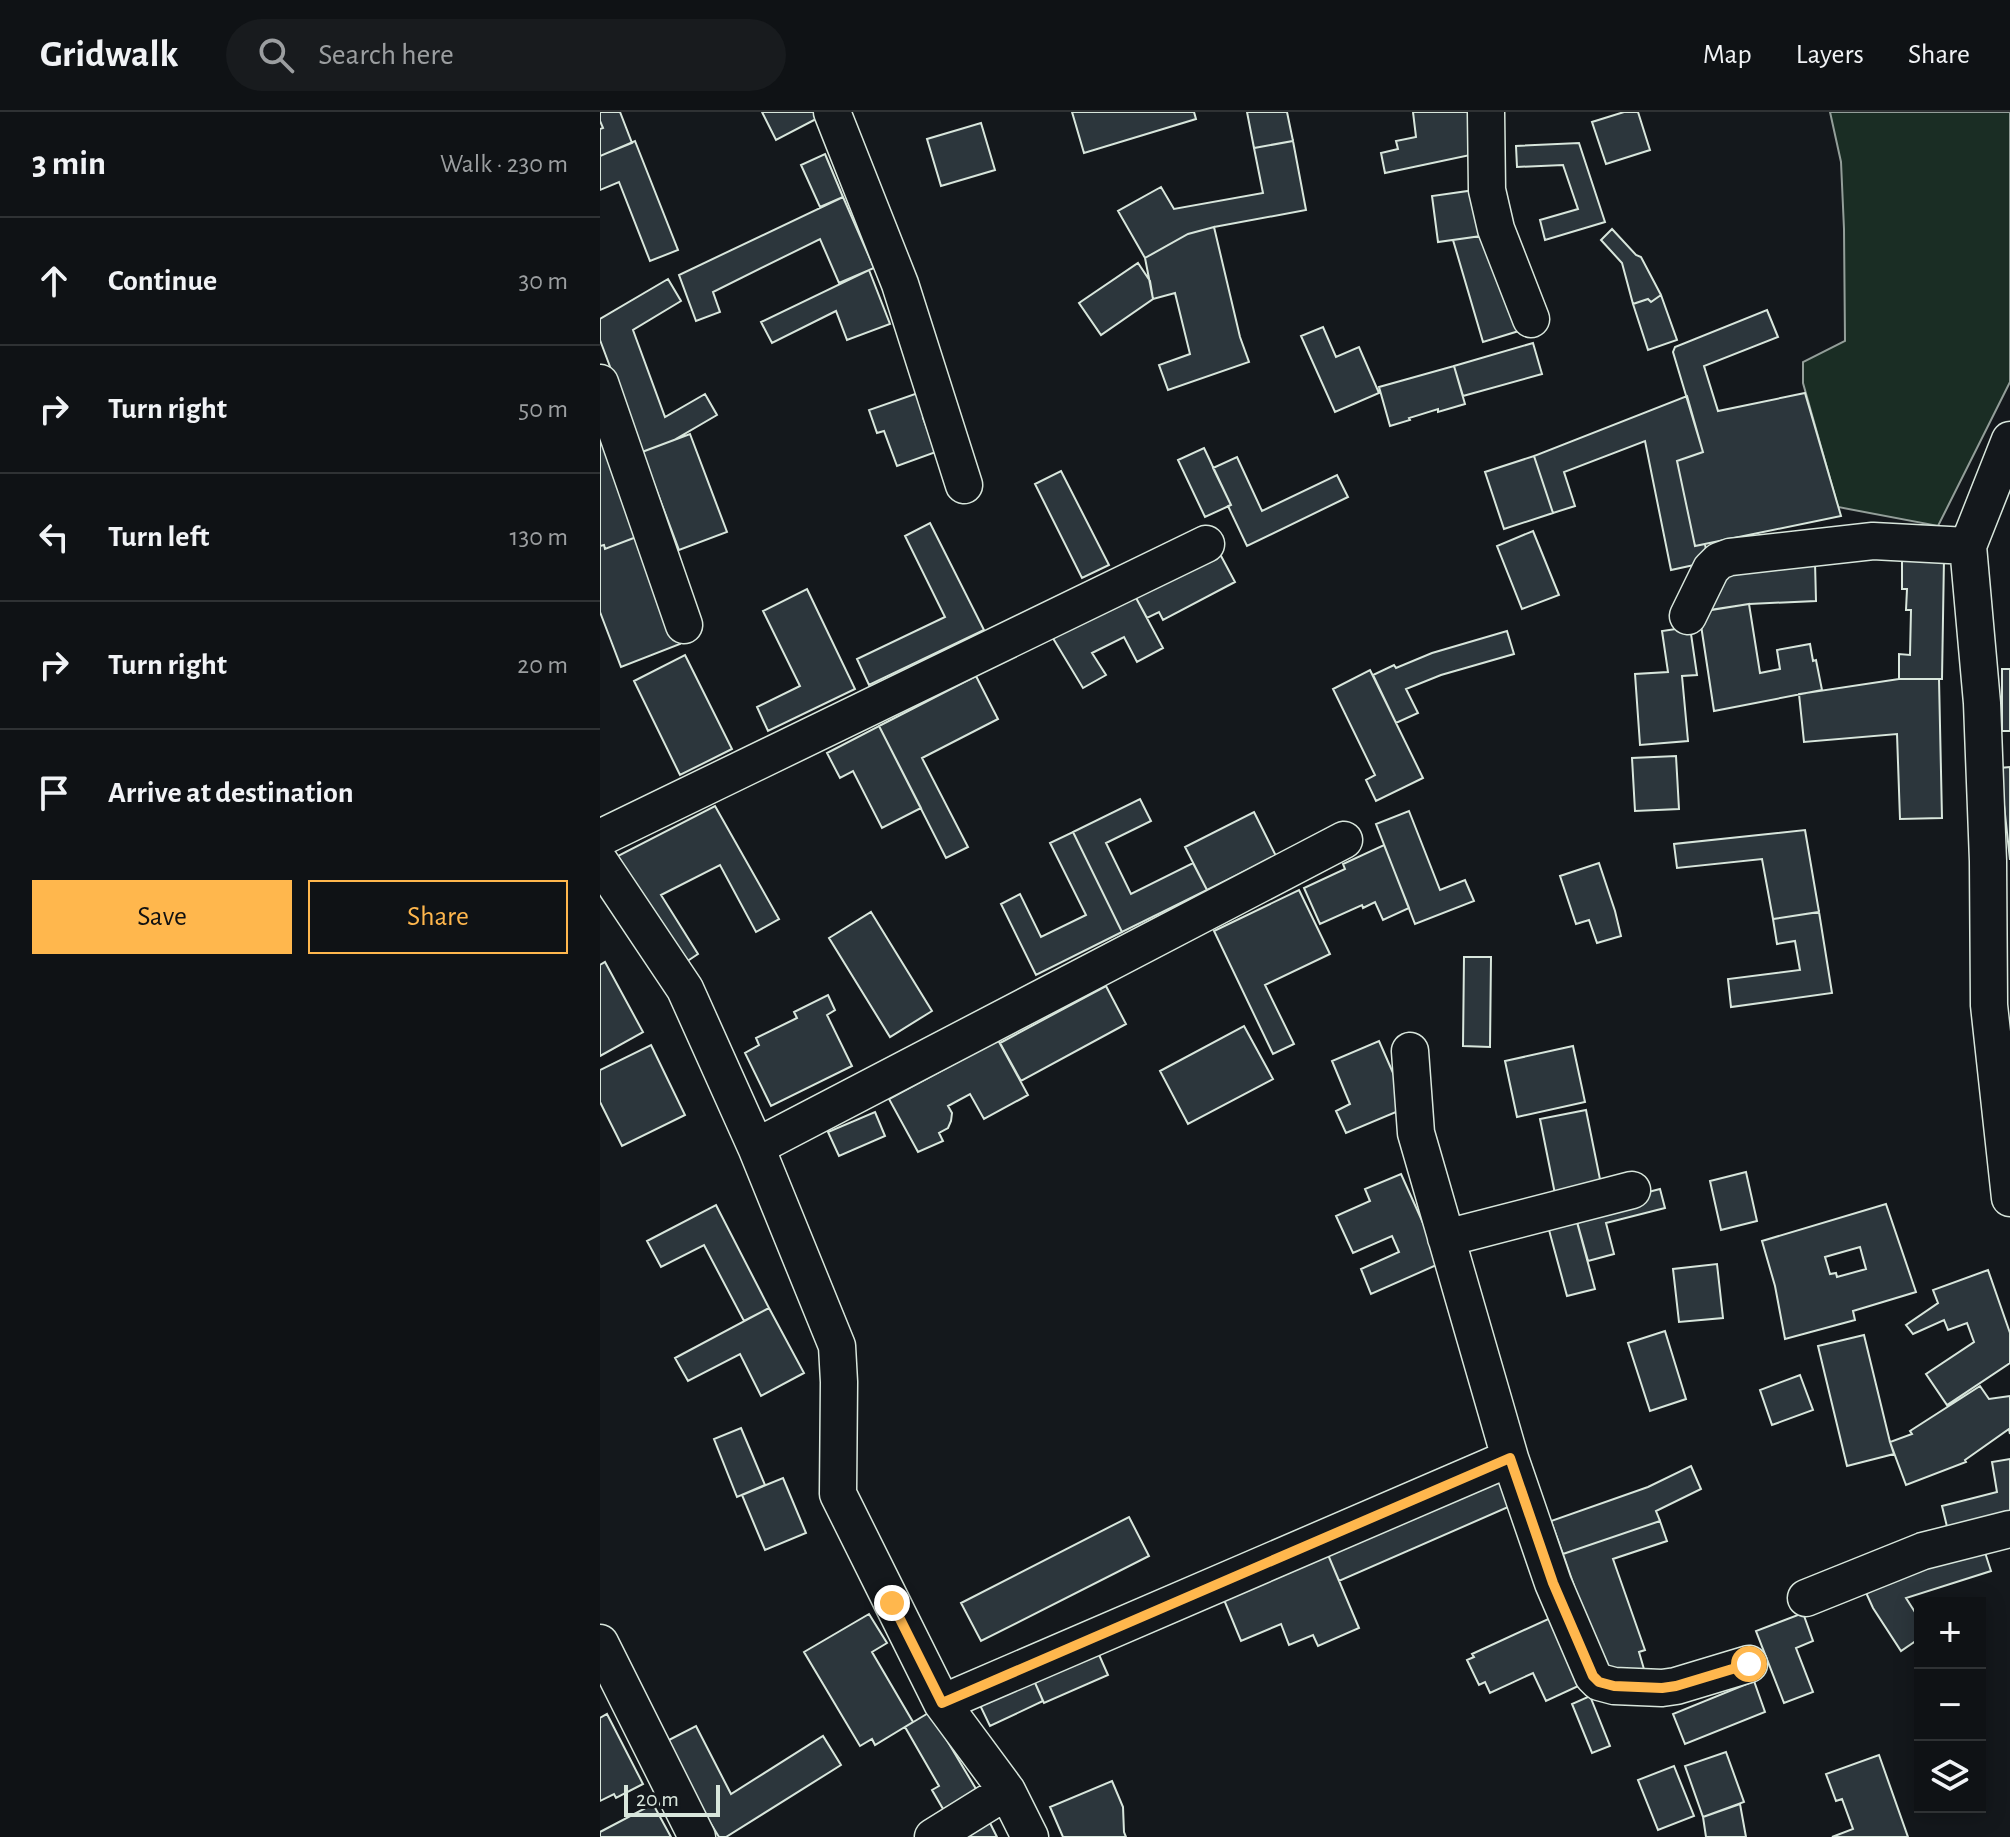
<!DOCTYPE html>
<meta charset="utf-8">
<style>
body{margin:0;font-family:"Alegreya Sans",sans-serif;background:#181b1e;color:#f1f3f6}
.controls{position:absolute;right:24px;bottom:24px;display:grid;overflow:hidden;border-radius:0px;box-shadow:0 4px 20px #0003}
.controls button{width:72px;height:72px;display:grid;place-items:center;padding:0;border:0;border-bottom:2px solid #2f3234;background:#0f1215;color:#f1f3f6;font:40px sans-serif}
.scale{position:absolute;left:24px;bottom:20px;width:96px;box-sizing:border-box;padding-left:8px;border:4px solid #d8e6dc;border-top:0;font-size:22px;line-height:28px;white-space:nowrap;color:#d8e6dc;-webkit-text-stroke:6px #14181c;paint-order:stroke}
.stop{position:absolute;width:24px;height:24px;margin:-18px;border:6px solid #ffb74d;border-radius:50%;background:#fff}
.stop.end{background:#ffb74d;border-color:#fff;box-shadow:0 2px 8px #0008}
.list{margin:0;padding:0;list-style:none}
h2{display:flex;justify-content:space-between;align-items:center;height:104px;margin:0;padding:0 32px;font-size:34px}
h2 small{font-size:26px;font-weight:400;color:#9b9ea0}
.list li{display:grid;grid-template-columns:52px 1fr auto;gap:24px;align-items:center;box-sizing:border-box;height:128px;padding:0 32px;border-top:2px solid #2f3234}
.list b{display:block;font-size:30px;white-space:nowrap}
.list em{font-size:26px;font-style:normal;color:#9b9ea0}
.actions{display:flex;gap:16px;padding:24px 32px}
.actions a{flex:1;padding:18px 0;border:2px solid #ffb74d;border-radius:0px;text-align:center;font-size:28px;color:#ffb74d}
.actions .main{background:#ffb74d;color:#111}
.icon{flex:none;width:44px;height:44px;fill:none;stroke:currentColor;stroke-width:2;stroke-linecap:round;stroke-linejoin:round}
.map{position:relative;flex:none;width:1410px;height:1725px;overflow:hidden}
header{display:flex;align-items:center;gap:48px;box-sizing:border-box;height:112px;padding:0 40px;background:#0f1215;border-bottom:2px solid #2f3234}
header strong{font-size:38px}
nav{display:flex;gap:44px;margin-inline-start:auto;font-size:28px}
.search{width:560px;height:72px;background:#181b1e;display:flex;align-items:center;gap:20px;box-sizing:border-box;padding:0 28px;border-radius:44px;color:#9b9ea0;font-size:30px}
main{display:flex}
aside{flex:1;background:#0f1215}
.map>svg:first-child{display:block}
</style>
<header>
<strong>Gridwalk</strong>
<div class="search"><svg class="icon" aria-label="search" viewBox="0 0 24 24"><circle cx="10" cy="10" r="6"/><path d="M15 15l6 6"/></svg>Search here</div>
<nav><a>Map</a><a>Layers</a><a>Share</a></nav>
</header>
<main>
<aside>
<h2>3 min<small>Walk · 230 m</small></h2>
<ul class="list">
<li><svg class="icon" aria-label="ahead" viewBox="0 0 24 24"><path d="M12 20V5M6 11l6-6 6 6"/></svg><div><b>Continue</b></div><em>30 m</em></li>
<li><svg class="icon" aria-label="right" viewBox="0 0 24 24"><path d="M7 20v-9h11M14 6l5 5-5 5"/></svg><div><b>Turn right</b></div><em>50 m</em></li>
<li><svg class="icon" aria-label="left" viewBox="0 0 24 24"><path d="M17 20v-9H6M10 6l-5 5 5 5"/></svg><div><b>Turn left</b></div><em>130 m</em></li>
<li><svg class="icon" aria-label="right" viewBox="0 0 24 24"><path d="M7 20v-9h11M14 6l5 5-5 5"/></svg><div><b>Turn right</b></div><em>20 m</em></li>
<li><svg class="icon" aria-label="arrive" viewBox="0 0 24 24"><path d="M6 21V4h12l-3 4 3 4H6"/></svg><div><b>Arrive at destination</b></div></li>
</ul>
<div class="actions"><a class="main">Save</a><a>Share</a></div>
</aside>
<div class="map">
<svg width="1410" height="1725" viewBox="0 0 1410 1725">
<rect width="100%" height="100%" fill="#14181c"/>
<path fill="#1a2d24" stroke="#939e99" stroke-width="2" d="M1230,0H1410V270L1338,414L1238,395L1203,271V250L1245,229L1244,117L1241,50Z"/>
<path fill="#2c363c" stroke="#d8e6dc" stroke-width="2" fill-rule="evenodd" d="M0,0H20L32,31L0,44V17L3,16L0,9Z
M162,0H215L218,6L176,28Z
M472,0H594L596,7L484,41Z
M647,0H687L693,29L654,36Z
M813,0H874L875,42L785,61L781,41L798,37L796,29L816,25Z
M1024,0H1038L1050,38L1006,52L992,10Z
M381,11L395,58L341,74L327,27Z
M35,29L78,138L50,149L19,70L0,78V44Z
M693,29L706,98L614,115L588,122L545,146L518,99L561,75L574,97L663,81L654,36Z
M979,31L1005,110L945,128L940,108L978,97L963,53L917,55L916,34Z
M225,42L243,85L220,95L201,53Z
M875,78L881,124L838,130L832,84Z
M243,85L274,156L239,171L220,127L113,180L120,200L96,209L79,163Z
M614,115L640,225L649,250L568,278L559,253L590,242L575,181L553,187L545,146L588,122Z
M1012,117L1036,143L1041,145L1061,183L1051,190L1048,187L1033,192L1022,151L1001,128Z
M881,124L922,218L883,230L853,128Z
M538,151L550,169L553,187L501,223L479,191Z
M269,158L290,212L247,228L236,199L172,231L161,210Z
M68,167L81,189L33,218L65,305L105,282L117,303L74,328L42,340L0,228V207Z
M1061,183L1077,228L1048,238L1033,192L1048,187L1051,190Z
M1167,198L1178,225L1104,254L1118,299L1205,281L1241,404L1095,434L1077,349L1103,340L1073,240L1075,235Z
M723,215L736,245L759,235L779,281L735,300L701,224Z
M933,231L942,262L863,284L854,254Z
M854,254L865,292L838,300V297L809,306L810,308L790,314L779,275Z
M318,281L327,305L323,306L336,340L297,354L284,319L277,321L269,298Z
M1087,284L1103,340L1077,349L1095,434L1105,432L1108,450L1071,458L1045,329L964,360L975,394L953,401L934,344Z
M0,317L39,424L5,437L4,433L0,434Z
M90,322L127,420L79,438L42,340Z
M604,336L631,393L605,405L578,348Z
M934,344L953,401L904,417L885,360Z
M637,345L662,399L737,363L748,385L647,434L628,394L631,393L613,356Z
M461,359L509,453L482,466L435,372Z
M330,411L384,518L269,573L257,547L345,505L305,424Z
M933,419L959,483L922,497L897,434Z
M39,424L80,532L21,555L0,500V434L4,433L5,437Z
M620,442L635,470L563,508L559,500L547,506L535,484Z
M1302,445L1344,446L1342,567H1299V542L1310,543L1311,498H1306L1307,477H1302Z
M1215,450L1216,489L1149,492L1103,499L1123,462Z
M207,477L255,577L168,619L157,595L200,574L163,499Z
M535,484L563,536L537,550L524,525L492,541L506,563L483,576L451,523Z
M1149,492L1160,561L1180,557L1177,538L1210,532L1213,549L1216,548L1222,578L1114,599L1099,500Z
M1090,515L1097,563L1082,564L1088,629L1040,633L1035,562L1068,560L1062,519Z
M907,519L914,542L841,563L806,577L818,601L796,611L773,563L794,553L796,556L832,541Z
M85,543L132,637L80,663L34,569Z
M1402,557H1410V619H1402Z
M770,558L823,666L776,689L766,668L775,663L733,577Z
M376,564L398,607L322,646L368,735L346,746L279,614Z
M1299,567H1339L1342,706L1300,707L1297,622L1204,630L1199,582Z
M279,614L321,696L282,716L253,659L240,666L227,641Z
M1076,644L1079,697L1035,699L1032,646Z
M1410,655V748L1400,656Z
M540,687L551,709L506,731L531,782L593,751L607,778L522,820L473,720Z
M115,694L179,807L156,820L120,753L61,783L98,842L83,852L10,748Z
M809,699L840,778L865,768L874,789L815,812L776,712Z
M654,700L676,744L607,778L585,735Z
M1205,718L1219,800L1173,807L1162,747L1077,756L1074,732Z
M473,720L522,820L436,863L401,792L420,782L441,825L486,803L450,731Z
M784,733L809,796L783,808L775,790L763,796L762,793L720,812L704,776L745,757L743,752Z
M999,751L1015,799L1021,824L997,831L989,808L976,812L960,764Z
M699,778L730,842L665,873L694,932L673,942L614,819Z
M271,800L332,899L290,925L229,826Z
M1219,800L1232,881L1131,895L1128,867L1200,858L1195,829L1177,832L1173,807Z
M864,845H891L890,935L863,934Z
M5,850L43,920L0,944V853Z
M506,874L526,912L421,969L400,931Z
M228,883L235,898L227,903L252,954L171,994L145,941L159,933L156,926L197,906L194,900Z
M644,914L673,967L588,1012L560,959Z
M398,928L428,983L384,1007L370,982L348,994L352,1001L351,1009L348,1016L339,1021L343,1029L318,1040L289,987Z
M779,929L808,995L746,1021L736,999L750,992L732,949Z
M51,933L85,1003L22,1034L0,990V958Z
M973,934L985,990L917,1005L905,949Z
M986,998L1003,1082L957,1092L940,1007Z
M275,1000L285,1024L239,1044L228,1020Z
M1146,1060L1157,1109L1121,1118L1110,1069Z
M801,1062L841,1151L771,1182L761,1157L799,1140L792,1124L753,1141L736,1104L770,1089L765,1077Z
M1060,1077L1065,1096L1006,1111L1014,1142L988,1149L974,1099Z
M1286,1092L1316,1180L1253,1199L1255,1208L1185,1227L1175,1174L1162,1129ZM1260,1135L1266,1157L1237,1165L1236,1161L1230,1162L1225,1145Z
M116,1093L169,1196L144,1209L104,1133L61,1155L47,1129Z
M974,1099L995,1177L967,1184L946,1107Z
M1117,1152L1123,1206L1079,1210L1073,1157Z
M1388,1158L1410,1221V1251L1347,1293L1326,1262L1374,1230L1367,1211L1348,1218L1344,1208L1313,1222L1306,1213L1338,1191L1333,1178Z
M169,1196L204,1261L161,1284L140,1242L88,1269L75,1246Z
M1065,1219L1086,1287L1050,1299L1028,1231Z
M1264,1223L1290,1330L1294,1342L1247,1354L1218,1234Z
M1200,1263L1213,1298L1172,1313L1160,1278Z
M1380,1274L1389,1287L1410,1284V1322L1409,1317L1365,1348L1366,1350L1306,1373L1290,1330L1312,1322L1310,1319Z
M141,1316L165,1373L137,1385L114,1327Z
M1410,1347V1411L1350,1427L1342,1394L1397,1380L1392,1350Z
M1091,1354L1101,1377L1056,1399L1060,1409L963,1442L951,1409L1048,1375Z
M902,1361L915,1392L739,1469L726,1438Z
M183,1366L206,1421L165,1438L142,1383Z
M529,1405L549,1444L381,1529L361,1491Z
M1060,1409L1067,1429L1013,1447L1045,1538L1039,1540L1048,1571L1002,1554L963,1442Z
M1381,1428L1391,1459L1306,1486L1320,1508V1526L1301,1539L1273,1496L1263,1474Z
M726,1438L759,1516L718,1534L713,1523L689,1533L681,1512L641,1529L622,1483Z
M1203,1501L1213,1529L1196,1536L1213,1580L1184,1591L1156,1519Z
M269,1502L287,1531L272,1540L313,1610L275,1633L272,1627L260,1634L204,1540Z
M957,1503L987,1570L946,1589L933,1561L890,1581L885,1570L879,1573L867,1548L874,1545L872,1542Z
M496,1536L508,1563L444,1591L432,1564Z
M432,1564L443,1589L390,1614L378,1589Z
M1154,1569L1165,1600L1085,1632L1073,1602Z
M990,1584L1010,1634L992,1641L972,1592Z
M330,1600L379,1682L346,1702L332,1678L339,1674L305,1615Z
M7,1602L43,1672L16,1686L14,1682L0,1689V1606Z
M96,1614L131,1682L223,1624L241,1653L126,1725H119L103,1699L67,1629Z
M1126,1640L1144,1690L1103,1705L1085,1654Z
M1279,1643L1308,1725H1232L1253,1717L1242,1687L1236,1689L1226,1662Z
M1074,1654L1094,1704L1058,1718L1038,1668Z
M512,1669L523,1695L524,1720L526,1725H463L450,1695Z
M53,1692L71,1725H0V1720Z
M1140,1692L1146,1725H1106L1103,1705Z
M387,1705L397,1725H347Z"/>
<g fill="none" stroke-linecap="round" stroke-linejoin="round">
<g stroke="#d8e6dc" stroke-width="39">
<path id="minor" d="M232,0L300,172L364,373
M886,0L887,78L896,117L931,207
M0,271L84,513
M1410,328L1368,434L1382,591L1388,749L1389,893L1410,1086
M1088,504L1111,457L1119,449L1130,445L1273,429L1368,434
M0,726L606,432
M0,750L85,877L156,1035L237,1234L239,1270L238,1382L342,1591L407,1679L430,1725
M156,1035L744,728
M846,1126L1032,1078
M910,1346L953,1471L993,1564L999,1570L1014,1574L1062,1576L1076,1574L1149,1552
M1206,1486L1323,1439L1410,1417
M0,1531L97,1725
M342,1591L910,1346L816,1021L810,939
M333,1725L407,1679"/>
</g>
<use href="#minor" stroke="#14181c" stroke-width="36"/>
</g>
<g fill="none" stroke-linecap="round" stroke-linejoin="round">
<path stroke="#ffb74d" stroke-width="10" d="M292,1491L342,1591L910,1346L953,1471L993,1564L999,1570L1014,1574L1062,1576L1076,1574L1149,1552"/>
</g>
</svg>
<div class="controls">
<button>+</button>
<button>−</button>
<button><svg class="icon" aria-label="layers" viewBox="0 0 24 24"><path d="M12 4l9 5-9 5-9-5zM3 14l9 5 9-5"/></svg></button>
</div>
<div class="scale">20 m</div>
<div class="stop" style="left:1149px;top:1552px"></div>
<div class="stop end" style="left:292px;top:1491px"></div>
</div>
</main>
